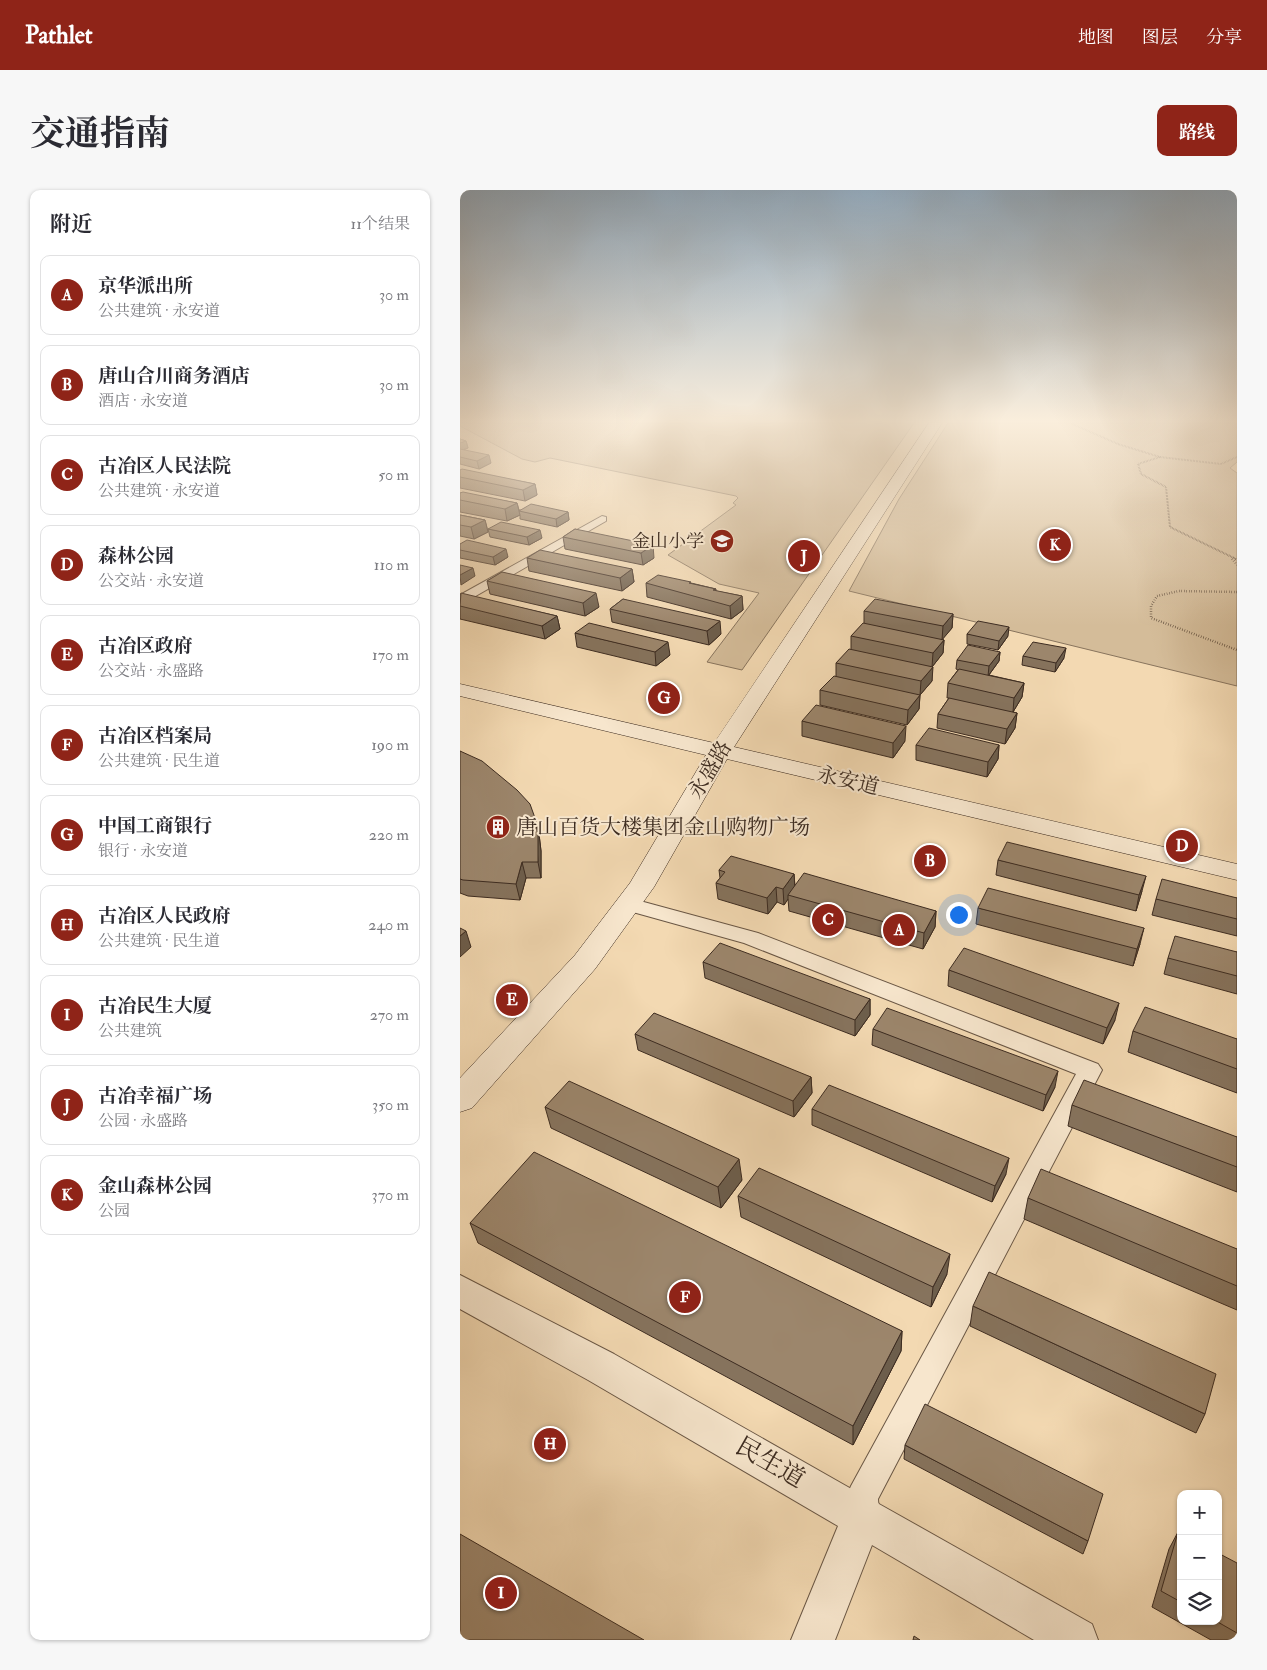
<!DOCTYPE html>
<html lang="zh">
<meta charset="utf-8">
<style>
body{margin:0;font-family:"IM FELL Double Pica","Noto Serif SC",serif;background:#f7f7f7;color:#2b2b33}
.controls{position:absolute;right:15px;bottom:15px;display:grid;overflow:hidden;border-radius:10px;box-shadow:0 1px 4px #0004}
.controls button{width:45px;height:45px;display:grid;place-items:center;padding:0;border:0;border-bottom:1px solid #e1e1e2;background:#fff;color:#2b2b33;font:25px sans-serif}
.you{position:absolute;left:498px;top:724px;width:18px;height:18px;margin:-12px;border:4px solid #fff;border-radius:50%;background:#1a73e8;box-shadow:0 0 0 8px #1a73e833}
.badge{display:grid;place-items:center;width:32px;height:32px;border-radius:50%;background:#8f2418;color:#fff;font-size:16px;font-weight:700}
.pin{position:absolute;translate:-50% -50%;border:2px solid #fff;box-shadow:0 1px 5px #0006}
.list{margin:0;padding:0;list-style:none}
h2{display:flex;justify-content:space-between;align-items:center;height:65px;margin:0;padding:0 20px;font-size:21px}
h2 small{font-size:16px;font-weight:400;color:#7c7c81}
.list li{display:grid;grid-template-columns:32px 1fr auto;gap:15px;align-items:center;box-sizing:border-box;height:80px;margin:0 10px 10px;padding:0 10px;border:1px solid #e1e1e2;border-radius:10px}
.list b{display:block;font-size:19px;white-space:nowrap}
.list p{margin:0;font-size:16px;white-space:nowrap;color:#7c7c81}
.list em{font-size:16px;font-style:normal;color:#7c7c81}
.icon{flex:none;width:28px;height:28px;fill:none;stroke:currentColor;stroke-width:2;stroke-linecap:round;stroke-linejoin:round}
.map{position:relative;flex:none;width:777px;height:1450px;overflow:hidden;border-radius:10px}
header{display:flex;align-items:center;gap:30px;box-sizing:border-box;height:70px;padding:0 25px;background:#8f2418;color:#fff}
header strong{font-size:24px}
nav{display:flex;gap:28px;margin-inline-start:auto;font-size:18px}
.intro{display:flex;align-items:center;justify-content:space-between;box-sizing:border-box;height:120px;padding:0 30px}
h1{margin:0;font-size:35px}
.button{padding:12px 22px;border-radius:10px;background:#8f2418;color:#fff;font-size:18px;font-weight:700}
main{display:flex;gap:30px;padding:0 30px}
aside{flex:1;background:#fff;border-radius:10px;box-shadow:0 1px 4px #0004}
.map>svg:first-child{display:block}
</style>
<header>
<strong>Pathlet</strong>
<nav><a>地图</a><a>图层</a><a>分享</a></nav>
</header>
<div class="intro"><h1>交通指南</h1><a class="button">路线</a></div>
<main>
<aside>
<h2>附近<small>11个结果</small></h2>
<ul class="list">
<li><span class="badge">A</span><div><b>京华派出所</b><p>公共建筑 · 永安道</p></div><em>30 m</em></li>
<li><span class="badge">B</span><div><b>唐山合川商务酒店</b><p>酒店 · 永安道</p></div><em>30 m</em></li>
<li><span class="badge">C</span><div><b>古冶区人民法院</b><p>公共建筑 · 永安道</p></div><em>50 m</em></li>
<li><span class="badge">D</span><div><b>森林公园</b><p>公交站 · 永安道</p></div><em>110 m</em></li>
<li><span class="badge">E</span><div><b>古冶区政府</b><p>公交站 · 永盛路</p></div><em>170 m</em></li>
<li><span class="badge">F</span><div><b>古冶区档案局</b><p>公共建筑 · 民生道</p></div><em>190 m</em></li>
<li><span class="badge">G</span><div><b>中国工商银行</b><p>银行 · 永安道</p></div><em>220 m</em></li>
<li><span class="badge">H</span><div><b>古冶区人民政府</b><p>公共建筑 · 民生道</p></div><em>240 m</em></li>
<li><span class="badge">I</span><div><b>古冶民生大厦</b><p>公共建筑</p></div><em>270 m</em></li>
<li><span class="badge">J</span><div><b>古冶幸福广场</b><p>公园 · 永盛路</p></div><em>350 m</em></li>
<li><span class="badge">K</span><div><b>金山森林公园</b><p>公园</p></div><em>370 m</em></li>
</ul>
</aside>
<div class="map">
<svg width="777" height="1450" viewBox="0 0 777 1450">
<rect width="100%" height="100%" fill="#f3d9b2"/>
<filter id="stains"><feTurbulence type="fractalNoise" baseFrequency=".004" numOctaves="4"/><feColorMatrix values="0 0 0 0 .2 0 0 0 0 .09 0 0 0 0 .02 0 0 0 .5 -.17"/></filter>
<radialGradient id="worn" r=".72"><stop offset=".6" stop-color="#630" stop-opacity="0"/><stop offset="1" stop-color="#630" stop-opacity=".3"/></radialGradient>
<path fill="#d4bc99" stroke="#88745d" d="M0,233H454L282,480L247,472L299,403L259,394L208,365L276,315L273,313L278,308L276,306L90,268L75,272L62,269L0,236Z
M488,233H777V272L770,278L777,283V496L389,401L439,309Z"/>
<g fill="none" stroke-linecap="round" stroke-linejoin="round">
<g stroke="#6a5745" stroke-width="2">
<path id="minor" d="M142,326L146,327V331L0,415V405Z
M169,708L298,743L638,874L642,880L418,1309L419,1325L415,1337L403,1341L391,1337C385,1322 384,1310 391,1296L616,884L284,753L162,719L159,714L162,709Z"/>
</g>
<g stroke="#6a5745" stroke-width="2">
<path id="tertiary" d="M0,1085L154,1164L402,1305L417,1311L419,1314L632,1434L638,1450H574L412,1355L375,1450H331L378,1336L128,1190L0,1119Z"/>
</g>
<g stroke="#3d2c21" stroke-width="1">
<path id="secondary" d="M469,233H482L274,557L777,674V690L267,569L194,697L135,779L12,918L0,922V888L115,765L170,693L246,565L0,506V494L254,553Z"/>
</g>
<path stroke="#3d2c21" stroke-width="2" stroke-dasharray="0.5 1" stroke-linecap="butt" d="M610,233L658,254L700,267
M775,233L777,235
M776,369L710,337L706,297L681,284L678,274L700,267L761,274L777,267"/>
<path stroke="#3d2c21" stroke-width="2.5" stroke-dasharray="0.5 2" stroke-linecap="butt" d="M773,368L777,370
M772,369L777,375
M777,402L719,401L697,406L691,416V428L777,460"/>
<use href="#minor" fill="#f7e6cd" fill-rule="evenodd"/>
<use href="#tertiary" fill="#f7e6cd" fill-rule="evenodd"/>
<use href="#secondary" fill="#f7e6cd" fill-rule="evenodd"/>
</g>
<path fill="#86735d" stroke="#3d2c21" d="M0,249L6,251L8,258L3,260L31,273L19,279L0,274Z
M0,280L75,294L77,305L65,311L0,298Z
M0,303L57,313L59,320L108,322L109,330L97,337L60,329V325L47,331L0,322Z
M0,325L25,330L28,342L14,349L0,346Z
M28,339L82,348L69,355L30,347Z
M115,339L194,368L183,375L105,359L103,347Z
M0,354L48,367L35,375L0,368Z
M67,368L172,379L174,392L162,401L69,381Z
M42,382L139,417L125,426L30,404L27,391Z
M186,393H231L256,399V401L282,406L283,420L271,429L187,407Z
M0,404L97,426L100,439L85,449L0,429Z
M163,409L261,444L249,455L152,432L150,419Z
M404,421L493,424L492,438L482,449L484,450L483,463L472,477V491L460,505L459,519L447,535L360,515V500L376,486V473L391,459V446L404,433Z
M115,443L210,465L196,476L117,457Z
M507,444L548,446L538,460L507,454Z
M540,462L539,471L529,485L564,493L562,507L553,522L557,523L555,538L545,554L477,538L478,524L489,508H487L488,493L498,480L496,479L497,470Z
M563,466L604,468L595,482L562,475Z
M342,531L445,551L433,568L342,546Z
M456,555H539L538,569L527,587L456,570Z
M0,561L75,628L79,644L81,661V688H66L60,710L8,706L0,703Z
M538,670L682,701L676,721L536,685Z
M259,680L334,684L335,696L476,721L475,737L463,759L329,721L328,709L324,715L317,712L308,724L258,709L256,693L260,688Z
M777,708V746L692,725L696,709Z
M518,718L680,754L673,776L516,734Z
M777,762V804L704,784L708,768Z
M243,772L410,809V825L395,846L245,788Z
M489,780L655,830L643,854L488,796Z
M413,839L595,897L583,921L412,855Z
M673,841L777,849V903L668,862Z
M175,844L351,887L352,903L334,927L178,860Z
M612,915L777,947V1002L608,936Z
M85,917L282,990L261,1018L91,938Z
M352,919L546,984L532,1012L352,935Z
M278,1006L487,1084L471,1117L281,1027Z
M568,1008L777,1059V1120L564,1029Z
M10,1033L442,1141L441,1161L393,1255L18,1053Z
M513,1116L745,1224L736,1243L510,1136Z
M445,1255L628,1351L623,1364L444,1269Z
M718,1342L721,1343V1431H758L777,1373V1450H751L692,1417L709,1359Z"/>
<path fill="#6d5e4c" stroke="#3d2c21" d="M6,251L8,258L0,261V253Z
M29,265L31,273L19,279L17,271Z
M75,294L77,305L65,311L63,300Z
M57,313L60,325L47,331L45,319Z
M108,322L109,330L97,337L96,329Z
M25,330L28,342L14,349L11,337Z
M80,340L82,348L69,355L67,347Z
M193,355L194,368L183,375L181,363Z
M46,359L48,367L35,375L33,367Z
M13,378L15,386L1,395L0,385Z
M172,379L174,392L162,401L160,388Z
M136,403L139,417L125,426L123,413Z
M282,406L283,420L271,429L270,416Z
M493,424L492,438L482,450L483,436Z
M97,426L100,439L85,449L82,436Z
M260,431L261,444L249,455L247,441Z
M549,437L548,446L538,460L539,451Z
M484,450L483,463L472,477L473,463Z
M208,452L210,465L196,476L195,462Z
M606,458L604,468L595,482L596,473Z
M540,462L539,471L528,486L529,476Z
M473,477L472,491L460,505L461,491Z
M564,493L562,507L553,522L554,508Z
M460,505L459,519L447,535L448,520Z
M557,523L555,538L545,554L547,539Z
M446,536L445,551L433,568V553Z
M539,555L538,569L527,587L528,572Z
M75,628L79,644L81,661V688L78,672Z
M62,672L66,688L60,710L56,694Z
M334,684L335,700L328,705V709L324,715L323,699Z
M686,686L682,701L676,721L679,705Z
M316,697L317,712L308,724L307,708Z
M476,721L475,737L463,759L464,743Z
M684,738L680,754L673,776L677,759Z
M6,741L11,757L0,767V746Z
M410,809V825L395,846V830Z
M659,813L655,830L643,854L647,838Z
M598,881L595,897L583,921L586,905Z
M351,887L352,903L334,927L333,911Z
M549,968L546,984L532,1012L535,996Z
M279,969L282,990L261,1018L258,997Z
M490,1064L487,1084L471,1117L473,1097Z
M442,1141L441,1161L393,1255V1236Z"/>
<path fill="#9c866c" stroke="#3d2c21" d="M0,249L6,251L0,253Z
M0,259L29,265L17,271L0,267Z
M2,279L75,294L63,300L0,287V280Z
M3,302L57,313L45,319L0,310V303Z
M71,314L108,322L96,329L59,321Z
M0,325L25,330L11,337L0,335Z
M41,332L80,340L67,347L28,339Z
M115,339L193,355L181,363L103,347Z
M7,350L46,359L33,367L0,360V354Z
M80,360L172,379L160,388L67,368Z
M0,375L13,378L0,385Z
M42,382L136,403L123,413L27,391Z
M198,385L231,392L229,393L256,399L253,400L282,406L270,416L186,393Z
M1,403L97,426L82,436L0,416Z
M163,409L260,431L247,441L150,419Z
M415,409L493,424L483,436L404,421Z
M518,431L549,437L539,451L507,444Z
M129,433L208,452L195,462L115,443Z
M403,433L484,450L473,463L391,446Z
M573,452L606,458L596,473L563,466Z
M508,455L540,462L529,476L497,470Z
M389,459L473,477L461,491L376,473Z
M499,479L564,493L554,508L488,493Z
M374,486L460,505L448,520L360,500Z
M489,508L557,523L547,539L478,524Z
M356,515L446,536L433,553L342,531Z
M469,538L539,555L528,572L456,555Z
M0,561L22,571L57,600L70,614L75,628L78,645V672H62L56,694L3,690L0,689Z
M547,652L686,686L679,705L538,670Z
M271,666L334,684L323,699L316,697L307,708L256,693L265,682L259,680Z
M344,683L476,721L464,743L328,705Z
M702,689L777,708V729L696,709Z
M528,698L684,738L677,759L518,718Z
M0,738L6,741L0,746Z
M715,746L777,762V786L708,768Z
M260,753L410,809L395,830L243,772Z
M504,758L659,813L647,838L489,780Z
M685,817L777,849V879L673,841Z
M427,818L598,881L586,905L413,839Z
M194,823L351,887L333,911L175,844Z
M624,890L777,947V977L612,915Z
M109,891L279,969L258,997L85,917Z
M369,895L549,968L535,996L352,919Z
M74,962L442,1141L393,1236L10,1033Z
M299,978L490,1064L473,1097L278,1006Z
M581,979L777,1059V1096L568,1008Z
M529,1082L756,1184L745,1224L513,1116Z
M465,1214L643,1304L628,1351L445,1255Z
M718,1342L721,1343V1412L701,1401Z
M0,1344L184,1450H0Z
M758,1363L777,1373V1443L756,1431H758Z
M454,1446L460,1450H453Z"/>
<linearGradient id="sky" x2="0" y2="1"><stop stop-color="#93abbf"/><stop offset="0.53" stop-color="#faeedc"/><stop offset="1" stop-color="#faeedc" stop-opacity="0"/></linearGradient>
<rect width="777" height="436" fill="url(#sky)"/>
<defs>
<g id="school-disc" transform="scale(1.25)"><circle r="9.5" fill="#8f2418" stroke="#f7e6cd"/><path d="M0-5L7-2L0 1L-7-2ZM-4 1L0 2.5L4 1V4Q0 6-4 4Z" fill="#fff"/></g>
<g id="building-disc" transform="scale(1.25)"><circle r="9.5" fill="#8f2418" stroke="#f7e6cd"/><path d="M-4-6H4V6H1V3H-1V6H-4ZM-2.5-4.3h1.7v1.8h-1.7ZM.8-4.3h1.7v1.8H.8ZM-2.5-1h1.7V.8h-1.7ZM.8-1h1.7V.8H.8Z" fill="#fff"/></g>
</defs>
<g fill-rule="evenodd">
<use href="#school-disc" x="262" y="351"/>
<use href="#building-disc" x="38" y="637"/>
</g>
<g text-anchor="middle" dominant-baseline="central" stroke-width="4" stroke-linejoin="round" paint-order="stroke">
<g font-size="18" fill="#3d2c21" stroke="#f7e6cd" text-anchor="end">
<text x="244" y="351">金山小学</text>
</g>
<g font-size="21" fill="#3d2c21" stroke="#f7e6cd">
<text transform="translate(250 580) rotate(-59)">永盛路</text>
<text transform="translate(388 591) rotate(13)">永安道</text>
</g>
<g font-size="21" fill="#3d2c21" stroke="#f7e6cd" text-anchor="start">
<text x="56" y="637">唐山百货大楼集团金山购物广场</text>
</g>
<g font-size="25" fill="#3d2c21" stroke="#f7e6cd">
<text transform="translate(310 1273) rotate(30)">民生道</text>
</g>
</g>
<rect width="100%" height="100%" filter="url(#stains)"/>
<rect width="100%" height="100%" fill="url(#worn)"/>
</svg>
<div class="controls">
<button>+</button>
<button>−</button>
<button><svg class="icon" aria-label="layers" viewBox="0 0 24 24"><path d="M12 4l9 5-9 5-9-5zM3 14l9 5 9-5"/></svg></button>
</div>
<div class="you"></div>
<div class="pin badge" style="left:439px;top:740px">A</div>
<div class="pin badge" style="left:470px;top:671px">B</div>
<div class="pin badge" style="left:368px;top:730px">C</div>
<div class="pin badge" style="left:722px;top:656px">D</div>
<div class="pin badge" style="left:52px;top:810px">E</div>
<div class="pin badge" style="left:225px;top:1107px">F</div>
<div class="pin badge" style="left:204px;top:508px">G</div>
<div class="pin badge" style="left:90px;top:1254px">H</div>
<div class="pin badge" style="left:41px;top:1403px">I</div>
<div class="pin badge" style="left:344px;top:366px">J</div>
<div class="pin badge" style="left:595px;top:355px">K</div>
</div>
</main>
